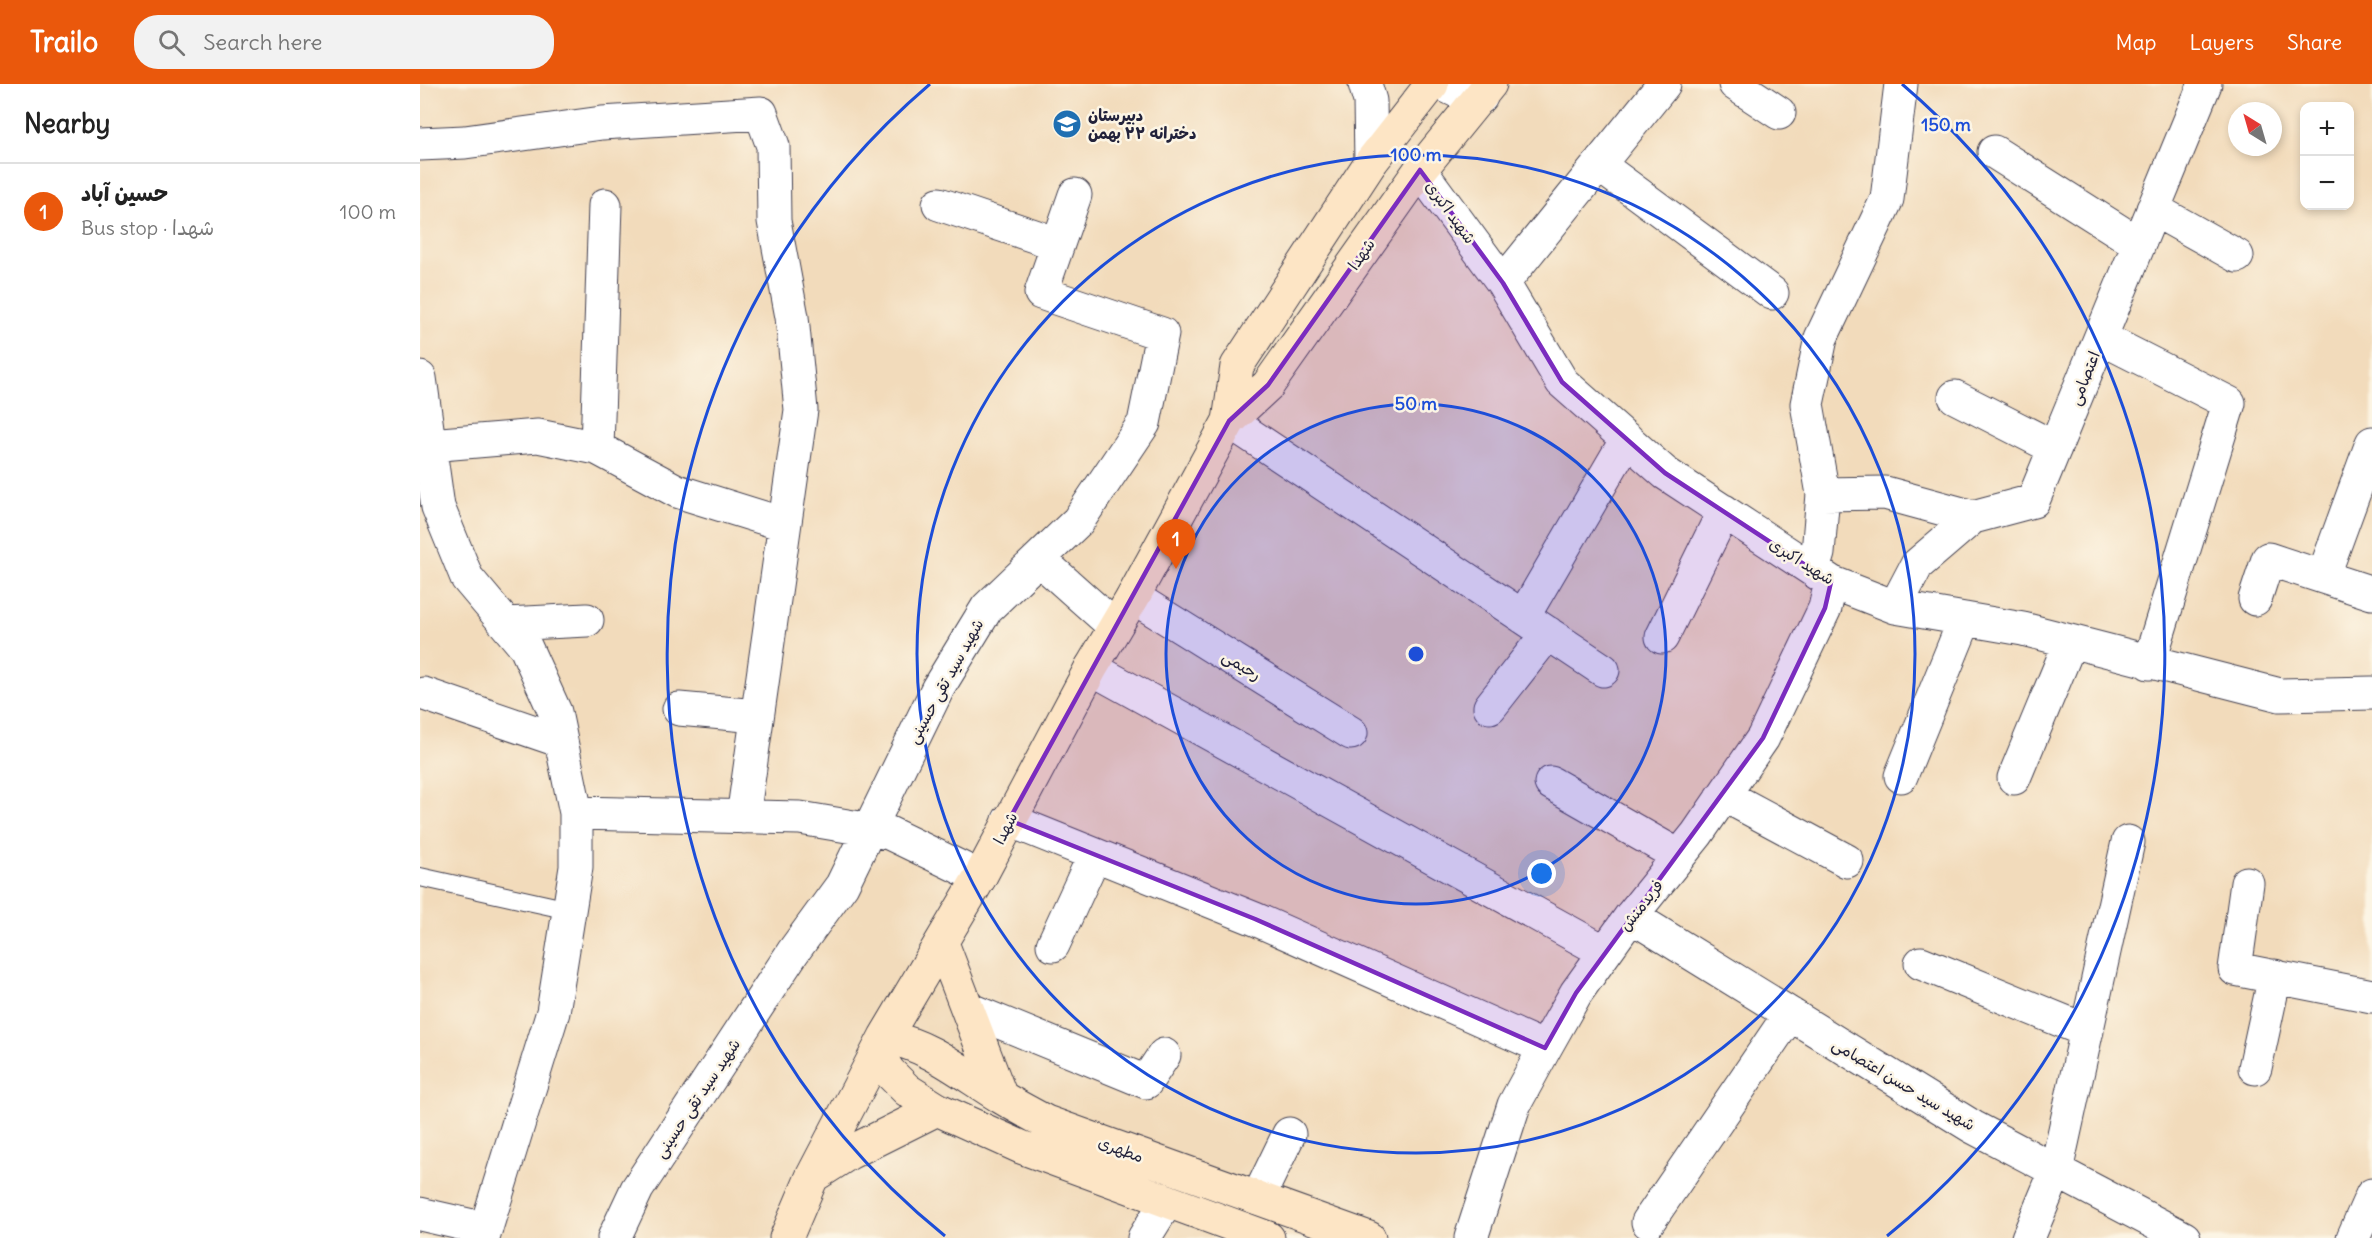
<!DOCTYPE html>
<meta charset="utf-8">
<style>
body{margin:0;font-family:Delius,"Playpen Sans Arabic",sans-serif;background:#f2f2f2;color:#222}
.controls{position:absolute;right:18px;top:18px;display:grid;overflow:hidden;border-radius:12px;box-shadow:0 3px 9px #0003}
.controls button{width:54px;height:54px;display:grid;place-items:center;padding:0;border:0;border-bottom:2px solid #e0e0e0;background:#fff;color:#222;font:30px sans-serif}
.compass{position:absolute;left:1808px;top:18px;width:54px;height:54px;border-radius:50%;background:#fff;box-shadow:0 3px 9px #0003;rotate:323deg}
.you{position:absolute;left:1122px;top:790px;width:21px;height:21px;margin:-15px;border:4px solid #fff;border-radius:50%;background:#1a73e8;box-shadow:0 0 0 9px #1a73e833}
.badge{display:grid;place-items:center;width:39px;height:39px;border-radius:50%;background:#ea580c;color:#fff;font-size:20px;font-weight:700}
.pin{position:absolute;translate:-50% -50px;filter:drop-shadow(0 2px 3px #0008)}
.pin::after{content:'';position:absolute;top:32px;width:21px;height:18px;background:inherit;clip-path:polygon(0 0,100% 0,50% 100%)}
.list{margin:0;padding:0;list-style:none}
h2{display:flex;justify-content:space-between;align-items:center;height:78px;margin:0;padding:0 24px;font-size:26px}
h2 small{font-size:20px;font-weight:400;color:#767676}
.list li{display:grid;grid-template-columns:39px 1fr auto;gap:18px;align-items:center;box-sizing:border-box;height:96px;padding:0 24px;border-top:2px solid #e0e0e0}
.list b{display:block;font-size:22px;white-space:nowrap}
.list p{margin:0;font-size:20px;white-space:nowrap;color:#767676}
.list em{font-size:20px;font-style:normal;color:#767676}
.icon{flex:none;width:33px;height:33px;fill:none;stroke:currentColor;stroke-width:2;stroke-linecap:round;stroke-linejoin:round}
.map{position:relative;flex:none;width:1952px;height:1154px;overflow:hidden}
header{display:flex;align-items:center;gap:36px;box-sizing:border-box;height:84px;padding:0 30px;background:#ea580c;color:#fff}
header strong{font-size:28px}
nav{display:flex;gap:33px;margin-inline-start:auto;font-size:21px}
.search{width:420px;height:54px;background:#f2f2f2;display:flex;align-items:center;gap:15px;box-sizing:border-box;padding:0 21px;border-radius:24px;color:#767676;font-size:22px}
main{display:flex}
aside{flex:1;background:#fff}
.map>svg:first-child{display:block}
</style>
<header>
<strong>Trailo</strong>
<div class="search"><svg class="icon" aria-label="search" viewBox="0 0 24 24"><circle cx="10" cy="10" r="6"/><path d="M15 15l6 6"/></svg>Search here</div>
<nav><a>Map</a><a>Layers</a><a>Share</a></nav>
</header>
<main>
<aside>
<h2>Nearby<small></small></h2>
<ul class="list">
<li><span class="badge">1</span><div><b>حسین آباد</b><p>Bus stop · شهدا</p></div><em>100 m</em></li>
</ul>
</aside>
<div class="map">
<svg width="1952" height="1154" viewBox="0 0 1952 1154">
<rect width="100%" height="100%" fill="#fcf5e5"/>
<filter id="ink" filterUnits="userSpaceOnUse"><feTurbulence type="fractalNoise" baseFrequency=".0167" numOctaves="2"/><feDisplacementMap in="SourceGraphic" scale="12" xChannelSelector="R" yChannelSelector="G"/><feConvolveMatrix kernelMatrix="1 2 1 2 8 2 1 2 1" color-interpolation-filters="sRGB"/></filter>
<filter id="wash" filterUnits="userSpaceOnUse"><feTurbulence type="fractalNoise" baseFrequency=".008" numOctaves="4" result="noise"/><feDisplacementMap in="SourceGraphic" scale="24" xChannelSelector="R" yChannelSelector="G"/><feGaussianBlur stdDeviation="1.35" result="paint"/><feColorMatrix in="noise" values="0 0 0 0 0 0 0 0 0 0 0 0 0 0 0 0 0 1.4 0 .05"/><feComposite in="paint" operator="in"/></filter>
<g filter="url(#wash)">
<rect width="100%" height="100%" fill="#f2dbbb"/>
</g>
<g filter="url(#ink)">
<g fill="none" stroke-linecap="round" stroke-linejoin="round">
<g stroke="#413e4e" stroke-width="20">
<path id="service" d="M0,793L149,826"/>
</g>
<g stroke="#413e4e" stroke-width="35">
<path id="minor" d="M1315,0L1359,29
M0,60L45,58L182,39L341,29L353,62L354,137L372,233L381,326L323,733
M1574,68L1719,160
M1179,81L1352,209
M1000,86L1083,199L1142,298L1245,389L1411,498L1475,523L1603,545L1860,611L1952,609
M519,120L638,160
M1733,125L1817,172
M1083,199L1244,0
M1681,254L1809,319L1729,579
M0,294L18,423L47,494L106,564L135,628L156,729V783L133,928L63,1154
M1535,313L1635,364
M809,337L1183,586
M9,361L118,352L177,364L257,407L363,440
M177,364L185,121
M1403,410L1465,409L1553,433
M620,476L694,542
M1393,486L1398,469L1403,410L1387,320L1401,254L1467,115L1481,0
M1903,493L1952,359
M713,513L931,649
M1835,515L1848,475L1952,509
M1475,523L1497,481L1553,433L1613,417L1785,0
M1103,533L1207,355
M86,540L167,536
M1242,553L1304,427
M671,584L1185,868
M4,610L141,657
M1070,623L1128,549
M259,625L337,632
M1481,692L1545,535
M1594,694L1650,559
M1131,699L1259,772
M1304,711L1427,777
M156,729L380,734L469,749L560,793
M589,736L835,835L1125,964
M1827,799L1815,885L1952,912
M1211,832L1553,1043L1764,1154
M633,861L674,772
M1501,879L1667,947
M548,925L726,998L744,971
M1835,984L1855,892
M838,1114L869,1050
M0,1130L66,1145
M1228,1138L1370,930
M194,1154L217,1105L373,868L422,801L518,604L567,524L658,437L724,339L742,250L621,209L655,111
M724,1154L747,1117
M1051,1154L1094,1021L1125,964L1156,909L1211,832L1277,750L1343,654L1405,524L1411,498
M1608,1154L1636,1087L1708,758
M1933,1154L1952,1111"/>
</g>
<g stroke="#413e4e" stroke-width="35">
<path id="tertiary" d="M945,0L950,17L951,78
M1022,0L1043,10L1061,13"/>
</g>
<g stroke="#413e4e" stroke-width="35">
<path id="secondary" d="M809,337L817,282L951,78L1012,0
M522,859L581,1013
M465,953C510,961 543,990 581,1013C596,1022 611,1030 626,1038L949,1154
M457,969L469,988L487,1006L517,1025L601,1063L848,1154
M393,1092L429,1069L517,1025
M366,1154L392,1093L465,953L560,793L671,584L713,513L809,337L848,301L1000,86L1070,0"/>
</g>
<use href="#service" stroke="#fff" stroke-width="18"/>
<use href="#minor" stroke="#fff" stroke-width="33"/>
<use href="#tertiary" stroke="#fff" stroke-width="33"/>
<use href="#secondary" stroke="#fde5c5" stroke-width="33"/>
</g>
</g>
<path fill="#7b2cbf" fill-opacity="0.2" stroke="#7b2cbf" stroke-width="4.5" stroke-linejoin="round" d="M1000,86L1083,199L1142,298L1245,389L1411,498L1405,524L1343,654L1156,909L1125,964L835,835L589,736L809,337L848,301Z"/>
<circle cx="996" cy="570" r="250" fill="#1d4ed8" fill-opacity=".12"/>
<g fill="none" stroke="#1d4ed8" stroke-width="3">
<circle cx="996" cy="570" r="250"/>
<circle cx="996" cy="570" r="499"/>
<path d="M525 1152A749 749 0 0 1 510 0M1482 0A749 749 0 0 1 1467 1152"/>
</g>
<defs>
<g id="school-disc" transform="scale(1.5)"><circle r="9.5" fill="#1f6fb2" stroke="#fcf5e5"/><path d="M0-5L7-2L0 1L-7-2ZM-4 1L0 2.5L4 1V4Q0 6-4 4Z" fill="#fff"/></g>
</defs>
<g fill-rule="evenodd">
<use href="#school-disc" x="647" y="40"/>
</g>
<g text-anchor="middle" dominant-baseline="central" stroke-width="5" stroke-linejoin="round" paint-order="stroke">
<g font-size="16" font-weight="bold" fill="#22223b" stroke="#fcf5e5" text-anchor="start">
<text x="668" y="31">دبیرستان<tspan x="668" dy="18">دخترانه ۲۲ بهمن</tspan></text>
</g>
<g font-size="16" fill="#22223b" stroke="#fcf5e5">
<text transform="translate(1031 128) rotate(54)">شهید اکبری</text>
<text transform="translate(941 170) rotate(-55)">شهدا</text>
<text transform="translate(1664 294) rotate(-68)">اعتصامی</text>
<text transform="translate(1382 477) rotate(32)">شهید اکبری</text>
<text transform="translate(822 581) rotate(32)">رحیمی</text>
<text transform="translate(525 597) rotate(-61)">شهید سید تقی حسینی</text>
<text transform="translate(585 744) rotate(-63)">شهدا</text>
<text transform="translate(1221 821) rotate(-52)">فریدمنش</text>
<text transform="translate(1484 1000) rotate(31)">شهید سید حسن اعتصامی</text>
<text transform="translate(277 1014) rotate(-56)">شهید سید تقی حسینی</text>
<text transform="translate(701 1065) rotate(20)">مطهری</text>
</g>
</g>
<circle cx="996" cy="570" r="9" fill="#1d4ed8" stroke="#fcf5e5" stroke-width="3"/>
<g font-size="18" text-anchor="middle" font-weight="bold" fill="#1d4ed8" stroke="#fcf5e5" stroke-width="5" stroke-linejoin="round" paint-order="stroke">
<text x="1526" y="47">150 m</text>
<text x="996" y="77">100 m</text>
<text x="996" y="326">50 m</text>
</g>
</svg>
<div class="controls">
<button>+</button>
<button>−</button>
</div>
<svg class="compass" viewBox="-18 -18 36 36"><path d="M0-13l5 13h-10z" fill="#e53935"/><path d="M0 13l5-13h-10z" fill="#767676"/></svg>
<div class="you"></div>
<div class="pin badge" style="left:756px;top:485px">1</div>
</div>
</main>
